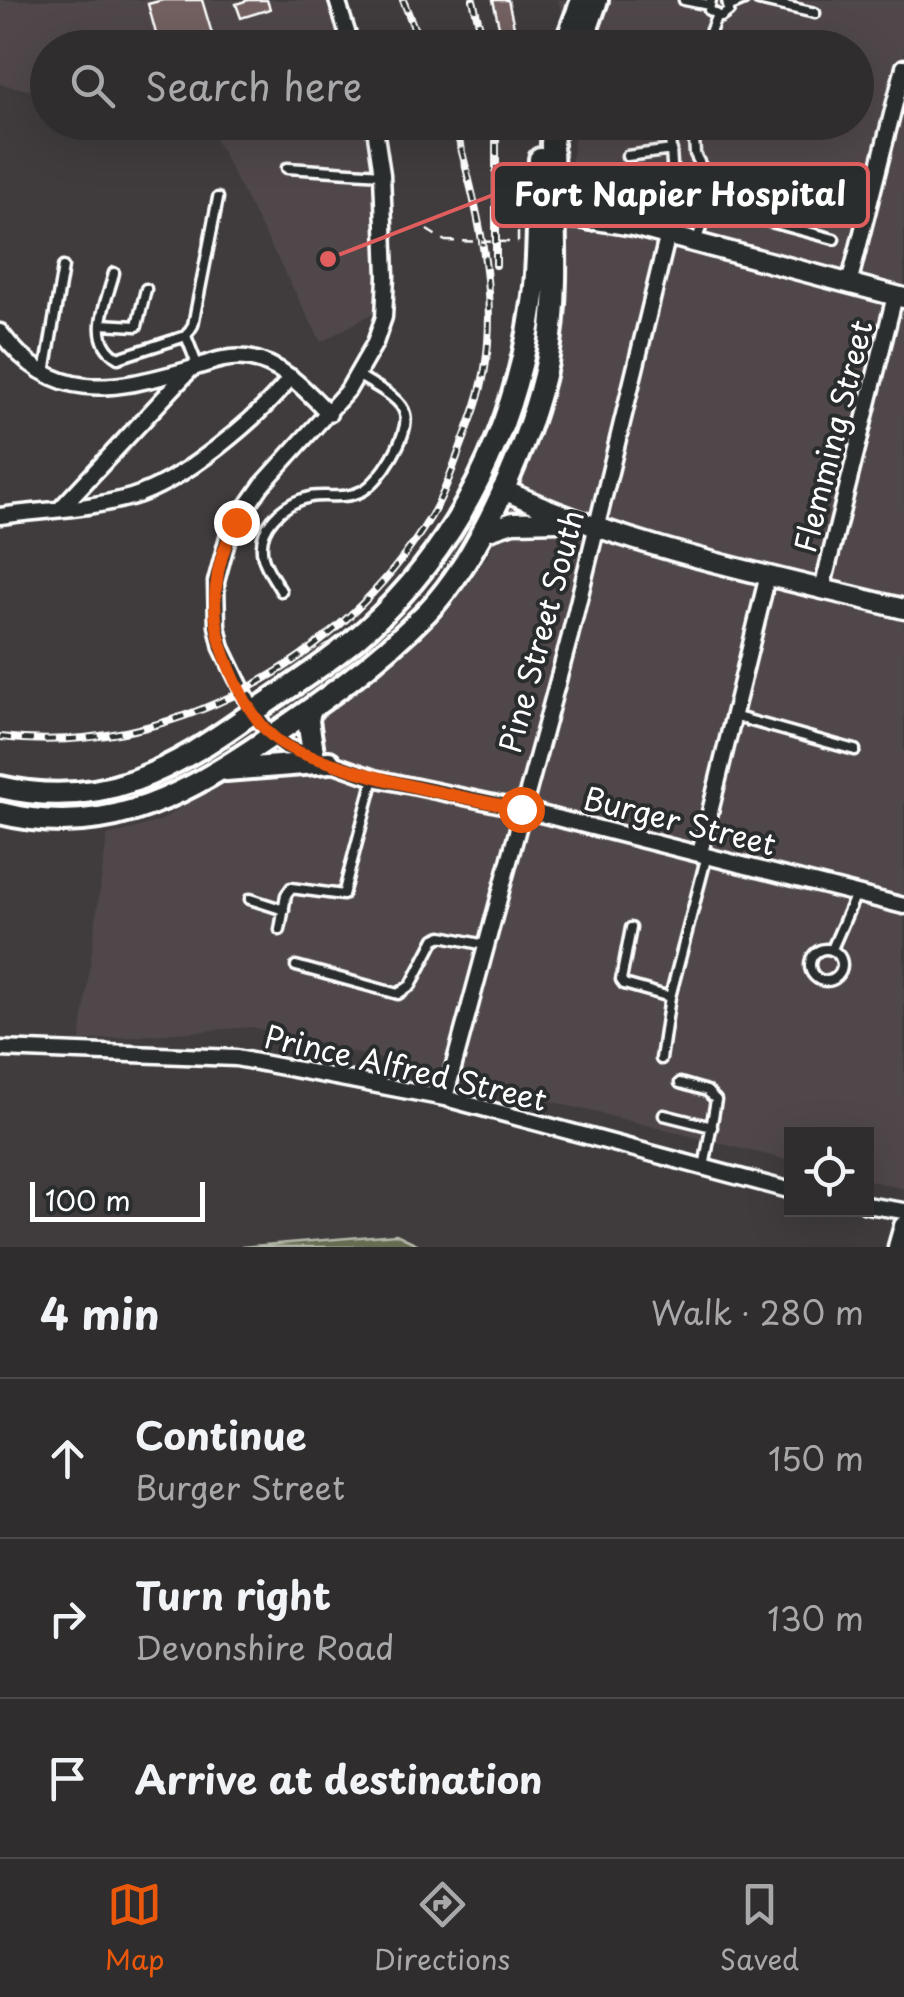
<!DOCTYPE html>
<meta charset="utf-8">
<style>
body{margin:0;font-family:"Playpen Sans",sans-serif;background:#383536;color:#f1f3f6}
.controls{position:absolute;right:30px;bottom:30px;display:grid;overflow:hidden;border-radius:0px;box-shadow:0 10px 40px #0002}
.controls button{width:90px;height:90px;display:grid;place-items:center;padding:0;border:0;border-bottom:2px solid #4b494a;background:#302d2e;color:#f1f3f6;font:50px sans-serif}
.scale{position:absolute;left:30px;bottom:25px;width:175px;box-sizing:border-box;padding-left:10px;border:5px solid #fff;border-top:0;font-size:28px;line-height:35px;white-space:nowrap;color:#fff;-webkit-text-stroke:8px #2a2d2e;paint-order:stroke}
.stop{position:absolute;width:30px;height:30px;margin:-22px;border:8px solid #ea580c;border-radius:50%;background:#fff}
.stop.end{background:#ea580c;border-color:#fff;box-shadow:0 2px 10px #0008}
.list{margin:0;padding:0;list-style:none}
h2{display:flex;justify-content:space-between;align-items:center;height:130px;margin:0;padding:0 40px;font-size:42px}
h2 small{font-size:32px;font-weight:400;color:#a8a8aa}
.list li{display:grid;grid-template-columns:65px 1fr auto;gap:30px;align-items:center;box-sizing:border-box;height:160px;padding:0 40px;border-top:2px solid #4b494a}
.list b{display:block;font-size:38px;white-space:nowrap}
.list p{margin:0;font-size:32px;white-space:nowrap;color:#a8a8aa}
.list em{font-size:32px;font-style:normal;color:#a8a8aa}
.icon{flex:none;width:55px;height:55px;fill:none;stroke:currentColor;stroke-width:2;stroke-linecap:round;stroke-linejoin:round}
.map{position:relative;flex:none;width:904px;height:1247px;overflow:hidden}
.search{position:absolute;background:#302d2e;box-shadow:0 10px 40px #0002;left:30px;right:30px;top:30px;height:110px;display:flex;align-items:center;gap:25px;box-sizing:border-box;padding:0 35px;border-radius:55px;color:#a8a8aa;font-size:38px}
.sheet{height:610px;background:#302d2e}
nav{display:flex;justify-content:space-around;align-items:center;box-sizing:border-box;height:140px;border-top:2px solid #4b494a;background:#302d2e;font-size:28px;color:#a8a8aa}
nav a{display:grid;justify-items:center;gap:5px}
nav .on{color:#ea580c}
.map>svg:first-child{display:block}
</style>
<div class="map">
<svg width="904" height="1247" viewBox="0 0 904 1247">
<rect width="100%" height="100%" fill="#403c3d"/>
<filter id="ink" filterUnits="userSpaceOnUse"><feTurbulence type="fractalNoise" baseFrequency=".01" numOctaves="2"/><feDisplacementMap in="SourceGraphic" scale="20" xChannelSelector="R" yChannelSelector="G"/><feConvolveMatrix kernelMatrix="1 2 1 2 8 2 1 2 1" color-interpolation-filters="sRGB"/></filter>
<g filter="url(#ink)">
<path fill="#4f4748" d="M0,0H331L345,47L48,48L47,94L0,84Z
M558,0H904V1189L867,1180L866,1134H792L791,1161L251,1027L80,1041L107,836L160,821L345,700L489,555L547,377L576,123L856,122V48L573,47Z
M175,123H363L377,207L379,310L321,342L211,131Z"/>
<path fill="#666c51" stroke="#b2b6a8" stroke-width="2.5" d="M396,1234L423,1247H241Z"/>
<path fill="#736060" stroke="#fff" stroke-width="2.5" d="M163,0H202L213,37L191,44L192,48H170L167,38L158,41L148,4Z
M248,0H267L270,9L241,18L236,4Z
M493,0H508L519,48H504Z"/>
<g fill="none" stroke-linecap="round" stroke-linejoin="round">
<g stroke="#fff" stroke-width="15">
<path id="service" d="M684,0L709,5
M711,0L709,10L721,17L729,11L727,0
M758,0L815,13
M730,6L744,0
M704,48L716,17
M669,122L673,178
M693,122L695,154L706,176
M626,124L638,122
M627,156L672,150
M287,168L382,174
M704 182a11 11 0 1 1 22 0a11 11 0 1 1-22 0Z
M625,183L705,174
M725,185C749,183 740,208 756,218L834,239
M696,242L713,193
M114,273C107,302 86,339 118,358L186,336L193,325L218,198
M101,324L137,326L146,289
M186,336L198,367
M45,373L63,267
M281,591C275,580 266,569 263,557C256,527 283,503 310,497C328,494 345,500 362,491C380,483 410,434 405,414C401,397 372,385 358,375
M733,716L855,750
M250,899L284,910
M631,928L621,980L624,984L670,997
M280,930L286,895L291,888L343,895L374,778
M832,949L856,894
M810 965a16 16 0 1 1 32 0a16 16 0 1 1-32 0Z
M296,966L398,994L411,985L435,939L442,936L485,945
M661,1059L670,997L707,855
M680,1083L707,1091L716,1100L704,1168
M664,1115L712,1127"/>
</g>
<g stroke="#fff" stroke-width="21">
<path id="minor" d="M337,0L352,48
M374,122L382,174L386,276L384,317L375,343L348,390L262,485L236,522L228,537L216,582L217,626L222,648L253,712L272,736L287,747L374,778L521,809L904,906
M849,284L904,67
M0,332C54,404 111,391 187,370C207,364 225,355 247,358C282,363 306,390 329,414
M61,508L190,370
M0,516C43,510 89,509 131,497C182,482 258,419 291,377
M822,589L895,296
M700,853L768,575
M0,1049L236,1058L445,1098L792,1191
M445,1098L570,636L668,234
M866,1205L904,1211"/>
</g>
<g stroke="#fff" stroke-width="25">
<path id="tertiary" d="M543,217L590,219L633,226L904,298
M502,489C628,548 769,575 904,609
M480,533L513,522L560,521
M898,1247L904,1226"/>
</g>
<g stroke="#fff" stroke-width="28">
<path id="secondary" d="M564,48L582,0
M580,48L597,0
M554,181L566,200L590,219
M310,710L308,721L314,758
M226,770L329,762
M0,787C103,811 172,770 252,713C292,685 333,660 368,628C461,543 516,426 533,303C540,256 537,207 540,159
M0,813C99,838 173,802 254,748C315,707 375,665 427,612C481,556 531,438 547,362C561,291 553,214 552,143L555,122"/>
</g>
<path stroke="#fff" stroke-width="2.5" stroke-dasharray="10 8" stroke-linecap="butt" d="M427,230L445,241
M518,242V211"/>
<use href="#service" stroke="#2a2d2e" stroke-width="8"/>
<use href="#minor" stroke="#2a2d2e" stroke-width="14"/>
<use href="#tertiary" stroke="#2a2d2e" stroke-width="18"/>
<use href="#secondary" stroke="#2a2d2e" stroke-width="20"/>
<g stroke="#fff" stroke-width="8">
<path id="rail" d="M403,0L422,48
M473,0L485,48
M496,122V265
M0,737C170,757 341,663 430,518C443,497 451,473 460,449C471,420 482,392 486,362C497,282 475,199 454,122"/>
</g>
<use href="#rail" stroke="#2a2d2e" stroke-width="4" stroke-dasharray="11" stroke-linecap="butt"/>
<path stroke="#fff" stroke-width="2.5" stroke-dasharray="10 8" stroke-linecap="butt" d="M445,241L518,242"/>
</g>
</g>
<g fill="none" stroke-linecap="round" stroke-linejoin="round" filter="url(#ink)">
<path stroke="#ea580c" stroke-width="12" d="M236,522C214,563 208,612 225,656C235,684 253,722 277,740C294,753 314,757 334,764C395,785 457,796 521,809"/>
</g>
<g text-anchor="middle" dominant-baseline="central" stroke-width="8" stroke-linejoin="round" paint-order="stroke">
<g font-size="30" fill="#fff" stroke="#2a2d2e">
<text transform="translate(832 436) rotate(-76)">Flemming Street</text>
<text transform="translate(540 631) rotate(-75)">Pine Street South</text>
<text transform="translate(680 820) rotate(14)">Burger Street</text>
<text transform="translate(406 1067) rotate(13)">Prince Alfred Street</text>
</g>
</g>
<path fill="none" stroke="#e05e5e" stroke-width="4" d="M328 259L493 195"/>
<circle fill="#e05e5e" stroke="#2a2d2e" stroke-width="4" cx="328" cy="259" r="10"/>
<rect fill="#2a2d2e" stroke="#e05e5e" stroke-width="4" x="493" y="164" width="375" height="62" rx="10"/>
<g font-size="32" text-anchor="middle" font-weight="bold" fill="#fff">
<text x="680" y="206">Fort Napier Hospital</text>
</g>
</svg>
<div class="controls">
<button><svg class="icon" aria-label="locate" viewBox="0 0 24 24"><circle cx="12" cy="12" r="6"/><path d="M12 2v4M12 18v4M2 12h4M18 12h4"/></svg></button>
</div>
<div class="scale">100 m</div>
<div class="stop" style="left:521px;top:809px"></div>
<div class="stop end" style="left:236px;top:522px"></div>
<div class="search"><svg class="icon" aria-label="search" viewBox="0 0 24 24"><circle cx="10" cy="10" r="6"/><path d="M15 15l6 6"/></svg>Search here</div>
</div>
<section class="sheet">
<h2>4 min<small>Walk · 280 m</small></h2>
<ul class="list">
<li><svg class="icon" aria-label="ahead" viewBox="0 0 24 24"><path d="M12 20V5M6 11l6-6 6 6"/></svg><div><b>Continue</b><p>Burger Street</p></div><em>150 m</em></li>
<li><svg class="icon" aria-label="right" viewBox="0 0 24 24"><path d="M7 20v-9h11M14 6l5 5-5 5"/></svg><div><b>Turn right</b><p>Devonshire Road</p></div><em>130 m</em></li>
<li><svg class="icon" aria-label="arrive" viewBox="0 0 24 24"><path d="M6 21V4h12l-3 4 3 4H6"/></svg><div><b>Arrive at destination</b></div></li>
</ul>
</section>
<nav>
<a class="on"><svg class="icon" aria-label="map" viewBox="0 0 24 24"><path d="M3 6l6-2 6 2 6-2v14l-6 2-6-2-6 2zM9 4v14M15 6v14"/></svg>Map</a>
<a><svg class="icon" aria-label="directions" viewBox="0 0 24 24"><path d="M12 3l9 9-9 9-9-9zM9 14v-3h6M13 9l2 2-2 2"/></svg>Directions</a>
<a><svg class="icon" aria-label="saved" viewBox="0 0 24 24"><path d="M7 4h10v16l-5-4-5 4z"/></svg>Saved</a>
</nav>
